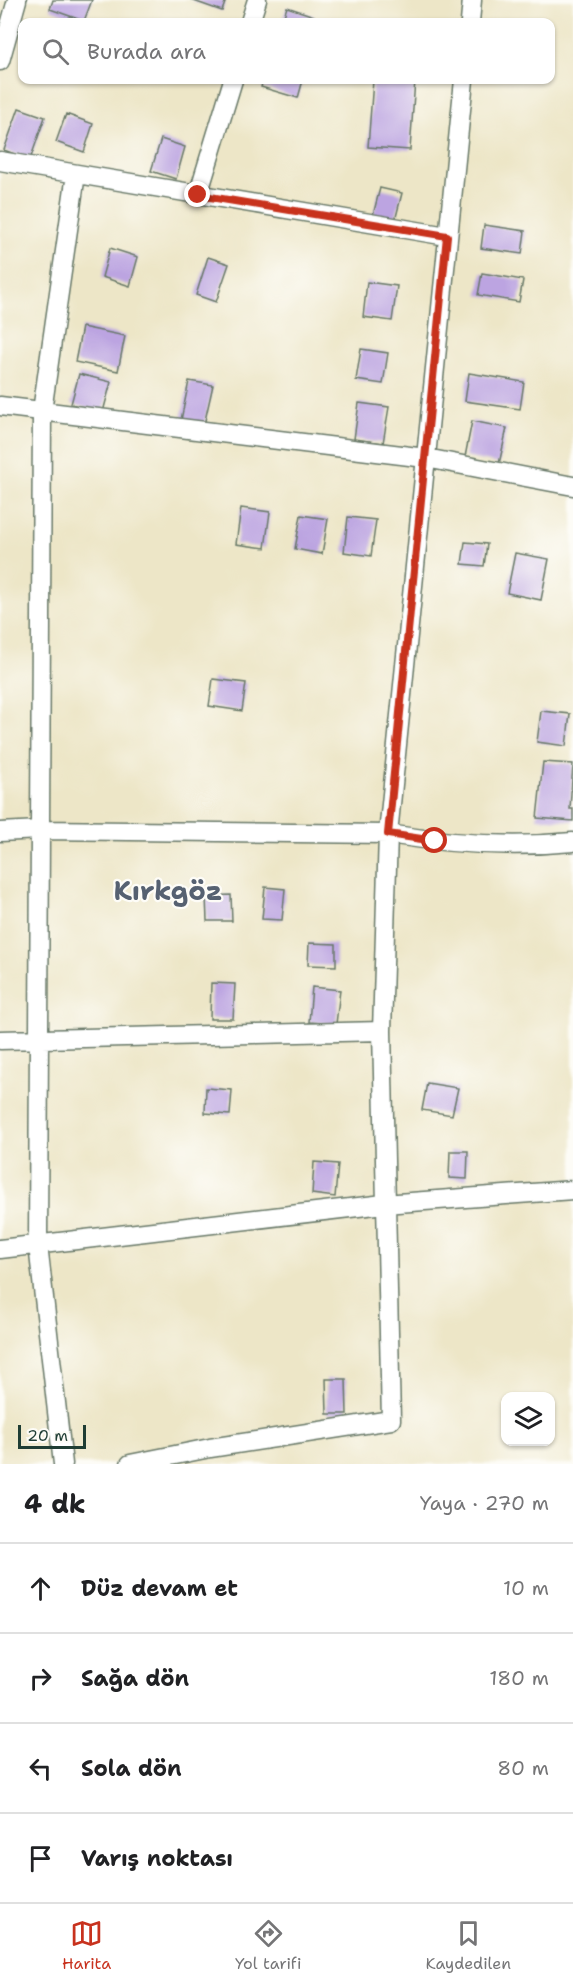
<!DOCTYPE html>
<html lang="tr">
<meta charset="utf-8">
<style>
body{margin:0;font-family:"Shantell Sans",sans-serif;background:#f2f2f2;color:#202124}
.controls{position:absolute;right:18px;bottom:18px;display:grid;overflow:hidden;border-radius:12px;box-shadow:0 2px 4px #0004}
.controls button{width:54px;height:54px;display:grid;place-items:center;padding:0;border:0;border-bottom:2px solid #e0e0e0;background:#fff;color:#202124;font:30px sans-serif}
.scale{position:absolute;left:18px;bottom:15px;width:68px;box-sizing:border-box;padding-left:6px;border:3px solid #1f3d34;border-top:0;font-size:16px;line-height:21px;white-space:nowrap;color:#1f3d34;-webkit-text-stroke:4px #fdfcf7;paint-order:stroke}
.stop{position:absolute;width:18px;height:18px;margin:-14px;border:4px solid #c8321e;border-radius:50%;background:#fff}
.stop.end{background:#c8321e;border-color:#fff;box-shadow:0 2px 6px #0008}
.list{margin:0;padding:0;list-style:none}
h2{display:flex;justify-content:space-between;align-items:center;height:78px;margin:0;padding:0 24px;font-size:26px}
h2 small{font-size:20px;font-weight:400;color:#757577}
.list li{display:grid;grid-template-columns:39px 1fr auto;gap:18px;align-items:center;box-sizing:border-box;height:90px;padding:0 24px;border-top:2px solid #e0e0e0}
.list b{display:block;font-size:22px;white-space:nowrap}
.list em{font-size:20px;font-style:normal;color:#757577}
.icon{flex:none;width:33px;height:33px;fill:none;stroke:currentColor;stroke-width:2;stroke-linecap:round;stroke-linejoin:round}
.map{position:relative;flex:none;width:573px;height:1464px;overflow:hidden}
.search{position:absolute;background:#fff;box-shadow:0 2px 4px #0004;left:18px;right:18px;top:18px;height:66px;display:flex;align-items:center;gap:15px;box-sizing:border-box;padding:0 21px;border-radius:12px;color:#757577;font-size:22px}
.sheet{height:438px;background:#fff}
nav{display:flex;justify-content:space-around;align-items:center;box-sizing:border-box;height:84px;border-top:2px solid #e0e0e0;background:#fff;font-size:16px;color:#757577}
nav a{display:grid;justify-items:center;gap:3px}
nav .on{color:#c8321e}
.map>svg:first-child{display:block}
</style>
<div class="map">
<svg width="573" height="1464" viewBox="0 0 573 1464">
<rect width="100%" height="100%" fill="#fdfcf7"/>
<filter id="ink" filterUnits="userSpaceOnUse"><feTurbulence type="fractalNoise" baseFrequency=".0167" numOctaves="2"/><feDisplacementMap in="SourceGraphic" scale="12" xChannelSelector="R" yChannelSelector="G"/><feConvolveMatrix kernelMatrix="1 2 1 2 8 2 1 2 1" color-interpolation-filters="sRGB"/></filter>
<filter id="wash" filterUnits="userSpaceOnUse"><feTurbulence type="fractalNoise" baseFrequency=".008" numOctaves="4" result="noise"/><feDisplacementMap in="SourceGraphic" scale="24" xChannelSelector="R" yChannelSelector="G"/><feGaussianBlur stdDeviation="1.35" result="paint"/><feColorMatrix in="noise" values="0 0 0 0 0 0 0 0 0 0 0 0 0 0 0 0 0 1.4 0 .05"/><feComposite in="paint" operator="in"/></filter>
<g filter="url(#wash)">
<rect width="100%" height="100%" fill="#ede6c7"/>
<g id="blocks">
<path fill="#bca4e1" d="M53,0H92L84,21L50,9Z
M191,0H226L222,11Z
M287,7L314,16L312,22H282Z
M263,80H303L298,98L261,87Z
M373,80H415L410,150L368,147Z
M19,108L45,117L30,160L4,150Z
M66,114L93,124L84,152L56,142Z
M161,139L185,147L176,179L151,171Z
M380,188L402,193L394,225L372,219Z
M484,225L525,231L522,254L481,248Z
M110,248L138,257L130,286L102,277Z
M208,257L229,264L216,302L196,295Z
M482,273L523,280L519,302L478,295Z
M367,282L397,286L392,321L363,317Z
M82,327L125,336L118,371L75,362Z
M361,349L388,353L383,384L356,380Z
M469,373L524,382L520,409L465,401Z
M79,374L111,382L103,412L71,404Z
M189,381L213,385L204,425L181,420Z
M359,403L389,407L383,443L354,439Z
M472,421L507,428L499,464L465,457Z
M241,508L270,512L265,548L236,544Z
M301,515L328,519L322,554L295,549Z
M348,517L376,520L371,556L344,552Z
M465,542L487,544L484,566L462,564Z
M515,553L549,559L541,600L507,593Z
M213,679L246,683L242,711L209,706Z
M541,711L570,714L566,746L537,742Z
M543,762L573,764L570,809H573V821L537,818Z
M265,887L285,889L282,920L262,919Z
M231,895L232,921H207L206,896Z
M309,943L336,944V966L308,965Z
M211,983L235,984L233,1019H210Z
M312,987L340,990L336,1024L309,1022Z
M427,1083L458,1088L452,1115L422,1110Z
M206,1088L232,1090L230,1115L205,1113Z
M450,1151H468L467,1179L449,1178Z
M314,1162L338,1164L335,1197L312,1194Z
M326,1379H346L347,1414H327Z"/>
</g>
</g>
<g filter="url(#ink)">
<use href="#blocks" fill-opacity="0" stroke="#677867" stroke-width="1.5"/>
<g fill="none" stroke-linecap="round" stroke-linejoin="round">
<g stroke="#677867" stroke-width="21">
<path id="minor" d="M250,22L257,0
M470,22L472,0
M0,61L17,0
M0,161L447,236
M198,195L233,80
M0,406L426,458L573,486
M0,832L40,830L388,834C450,844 511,848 573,842
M0,1040L382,1031
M0,1249L384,1204L573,1190
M63,1464L38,1245L42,411L76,174
M130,1464L210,1448L391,1420L382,1031L388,834L464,80"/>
</g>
<use href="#minor" stroke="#fff" stroke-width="18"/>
</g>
</g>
<g fill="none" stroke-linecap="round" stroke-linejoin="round" filter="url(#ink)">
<path stroke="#c8321e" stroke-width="8" d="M198,195L447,236L388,834L435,841"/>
</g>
<g text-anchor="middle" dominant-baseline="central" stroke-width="4.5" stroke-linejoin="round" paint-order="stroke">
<g font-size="27" font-weight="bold" fill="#566171" stroke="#fdfcf7">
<text x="168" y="890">Kırkgöz</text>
</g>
</g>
</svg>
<div class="controls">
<button><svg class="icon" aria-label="layers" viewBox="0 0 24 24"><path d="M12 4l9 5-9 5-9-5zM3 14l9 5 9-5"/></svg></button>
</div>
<div class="scale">20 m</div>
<div class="stop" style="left:435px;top:841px"></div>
<div class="stop end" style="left:198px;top:195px"></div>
<div class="search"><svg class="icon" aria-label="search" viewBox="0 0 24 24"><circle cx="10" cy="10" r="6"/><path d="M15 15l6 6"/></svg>Burada ara</div>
</div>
<section class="sheet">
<h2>4 dk<small>Yaya · 270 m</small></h2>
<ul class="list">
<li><svg class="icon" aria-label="ahead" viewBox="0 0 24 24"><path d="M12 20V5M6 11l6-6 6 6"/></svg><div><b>Düz devam et</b></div><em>10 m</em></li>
<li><svg class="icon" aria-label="right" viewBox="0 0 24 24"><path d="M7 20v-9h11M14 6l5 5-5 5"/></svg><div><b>Sağa dön</b></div><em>180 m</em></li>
<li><svg class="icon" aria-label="left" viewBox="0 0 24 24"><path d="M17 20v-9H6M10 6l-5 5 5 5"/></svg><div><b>Sola dön</b></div><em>80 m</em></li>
<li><svg class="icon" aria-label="arrive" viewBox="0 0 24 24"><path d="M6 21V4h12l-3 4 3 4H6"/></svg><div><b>Varış noktası</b></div></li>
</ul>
</section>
<nav>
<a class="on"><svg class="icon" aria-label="map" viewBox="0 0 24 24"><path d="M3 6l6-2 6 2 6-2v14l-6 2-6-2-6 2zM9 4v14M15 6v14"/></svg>Harita</a>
<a><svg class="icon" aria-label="directions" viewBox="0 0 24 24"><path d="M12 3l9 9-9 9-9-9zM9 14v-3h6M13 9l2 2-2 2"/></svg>Yol tarifi</a>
<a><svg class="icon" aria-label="saved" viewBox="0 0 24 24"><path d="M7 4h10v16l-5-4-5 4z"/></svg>Kaydedilen</a>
</nav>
